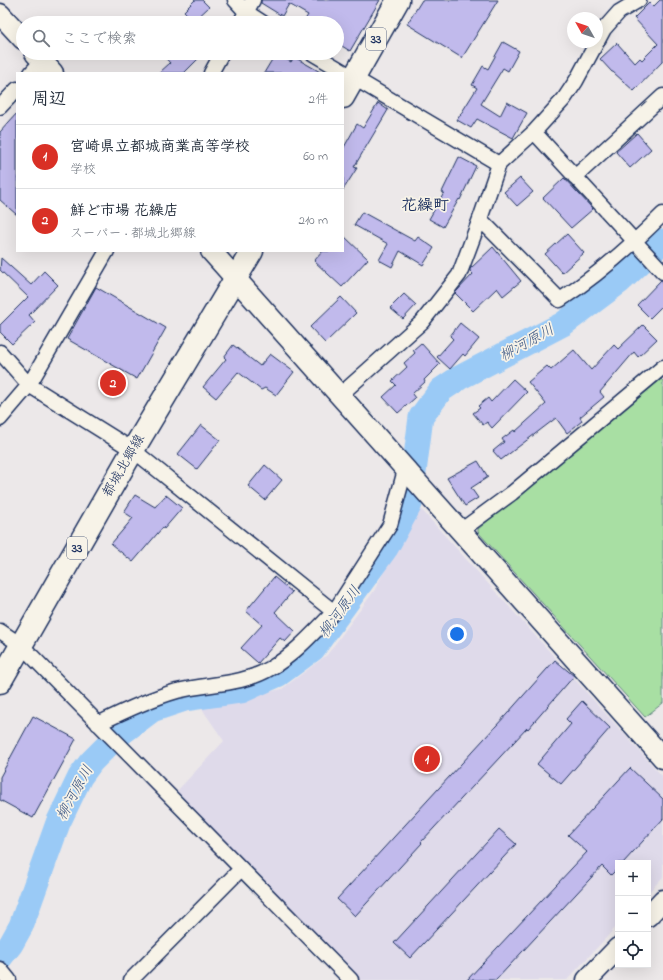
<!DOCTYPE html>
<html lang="ja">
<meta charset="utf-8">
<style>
body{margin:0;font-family:"Indie Flower","Klee One",sans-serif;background:#f6f6f7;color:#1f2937}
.controls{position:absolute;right:12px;bottom:12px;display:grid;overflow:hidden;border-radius:0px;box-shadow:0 4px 16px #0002}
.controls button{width:36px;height:36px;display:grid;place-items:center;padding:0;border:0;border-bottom:1px solid #e0e1e3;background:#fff;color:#1f2937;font:20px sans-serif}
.compass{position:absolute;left:567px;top:12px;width:36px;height:36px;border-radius:50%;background:#fff;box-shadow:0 4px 16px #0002;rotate:310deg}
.you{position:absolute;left:457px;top:634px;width:14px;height:14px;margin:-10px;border:3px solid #fff;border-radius:50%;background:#1a73e8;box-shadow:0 0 0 6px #1a73e833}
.badge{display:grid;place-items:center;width:26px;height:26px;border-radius:50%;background:#d93025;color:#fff;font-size:13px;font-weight:700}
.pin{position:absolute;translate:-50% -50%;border:2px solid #fff;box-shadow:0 1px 4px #0006}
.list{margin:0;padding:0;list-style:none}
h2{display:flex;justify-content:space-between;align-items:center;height:52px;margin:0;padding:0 16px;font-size:17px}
h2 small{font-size:13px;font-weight:400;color:#747a83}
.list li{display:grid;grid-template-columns:26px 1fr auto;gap:12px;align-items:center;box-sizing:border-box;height:64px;padding:0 16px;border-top:1px solid #e0e1e3}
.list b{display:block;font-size:15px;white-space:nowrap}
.list p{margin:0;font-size:13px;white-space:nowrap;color:#747a83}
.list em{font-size:13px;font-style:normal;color:#747a83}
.icon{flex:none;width:22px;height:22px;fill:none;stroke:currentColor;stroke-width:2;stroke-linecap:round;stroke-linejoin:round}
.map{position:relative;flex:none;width:663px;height:980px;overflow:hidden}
.search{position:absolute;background:#fff;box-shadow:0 4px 16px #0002;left:16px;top:16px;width:328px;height:44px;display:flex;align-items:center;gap:10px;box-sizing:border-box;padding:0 14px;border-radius:22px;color:#747a83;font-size:15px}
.panel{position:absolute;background:#fff;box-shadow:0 4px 16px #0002;left:16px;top:72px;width:328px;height:180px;border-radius:0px}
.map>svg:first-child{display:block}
</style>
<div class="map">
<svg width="663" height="980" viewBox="0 0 663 980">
<rect width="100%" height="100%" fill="#ece8e9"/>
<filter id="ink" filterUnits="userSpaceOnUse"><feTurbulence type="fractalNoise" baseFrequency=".025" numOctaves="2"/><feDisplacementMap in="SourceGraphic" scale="8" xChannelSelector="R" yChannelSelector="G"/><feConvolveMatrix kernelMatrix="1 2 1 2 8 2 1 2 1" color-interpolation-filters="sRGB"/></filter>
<g filter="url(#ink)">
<path fill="#dfdaea" d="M418,506L663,777V877L648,893V863H618V925L567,980H358L176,792L224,741L200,706L282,689L327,655L374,591Z"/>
<path fill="#a8dfa3" stroke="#628780" d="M661,379L663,381V703L645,717L478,532V529Z"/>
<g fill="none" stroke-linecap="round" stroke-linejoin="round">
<path stroke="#9acaf6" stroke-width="25" d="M0,958L11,944L21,926L58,823L80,777L91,762L116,737L152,710L185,699L241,691L279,674L313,649L386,548L410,504L421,417L441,390L459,378L563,324L619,282L663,241"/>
</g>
<path fill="#c1baec" stroke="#1b2f5e" d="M195,0H202L209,7L194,21L184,11Z
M261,0H380L350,51L337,43V23H303L308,15L289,4L282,16L261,3Z
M422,0H498L462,58L407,24Z
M660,0H663V61L634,91L613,72H612L600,59L617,43L635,63L640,58L642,60L658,44L634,18L649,3L653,7Z
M503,42L519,51L508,71L503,68L481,104L500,116L507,102L527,113L513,138L477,119L471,128L457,120L477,88L472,85L483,66L488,69Z
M161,53H193L198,59L184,73H159L170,63Z
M276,53L291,62L294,57L322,73H264Z
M378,103L388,110L354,167L357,168L343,190V149L357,124L363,128Z
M17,113V215L0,200V132Z
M637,133L651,149L630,168L616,152Z
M459,157L476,166L460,200L459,199L443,227L429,219L444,193L442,192Z
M520,178L533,192L517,206L504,192Z
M564,178L593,209L571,228L543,198Z
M362,212L415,241L418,237L434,248L423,265L400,251L392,267L379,260L388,244L354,225Z
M567,234L584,253L562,273L545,254Z
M343,235L368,259L342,287L314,261L323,251H343Z
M493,247L521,281L503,296L497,288L473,311L455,293L473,274L470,271V269Z
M1,258L31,285L44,271L58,285L29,315L35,322L12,344L0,332V325L28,297L0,270Z
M661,280H663V305L650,318L637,305Z
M96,287L166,328L137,379L67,339Z
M404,294L416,305L403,319L390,308Z
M341,297L356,313L325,343L310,327Z
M460,323L479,339L465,356L463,354L450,369L437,357L453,339L450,336Z
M643,325L657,339L638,357L634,352L600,392L604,397L580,417L582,421L567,433L556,418L501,460L493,451L504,442L502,439L514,430L515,432L546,404L528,382L547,366L551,370L574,350L591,370L614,345L618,349Z
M421,343L440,364L424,380L425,382L412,394L415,398L398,413L383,397L396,385L392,381L407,367L404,363L415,353L413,350Z
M233,345L260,366L270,354L294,372L276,395L265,388L261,390L238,372L216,398L203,387L226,359L224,357Z
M513,379L527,392L492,428L487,422L483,425L473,413L480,408L478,406L488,398L491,402Z
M201,425L220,440L197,469L178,454Z
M478,461L488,477L471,488L478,498L465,506L447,478Z
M265,465L282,480L265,500L248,486Z
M135,495L155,507L166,495L182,508L164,529L163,527L133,562L111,544L133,518L124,512Z
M274,577L292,592L275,612L295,631L285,642L280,638L258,663L241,648L262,625L246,611Z
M555,660L574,676L528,729L527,728L421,842L422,843L355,916L337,899L507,714Z
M582,701L610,728L561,784L537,764L571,724L566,719Z
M33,716L76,739L33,818L0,800V777Z
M630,768L663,799V819L623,863H618V868L611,875L602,866L496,980H467L587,852L568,835Z
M499,829L516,844L410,958L394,943Z"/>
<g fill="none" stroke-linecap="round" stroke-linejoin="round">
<g stroke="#1b2f5e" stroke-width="17">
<path id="street" d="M235,0L246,12L263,23
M240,23L253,0
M312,53L499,164
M31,73L42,61
M211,73L222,53
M0,107L17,89
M534,132L663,272
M575,177L663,96
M480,219L560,300C598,275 631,246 663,214
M0,352L29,385L133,450L334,612C314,632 295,654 271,668C241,686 208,683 177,691C149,699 124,711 98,724
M339,396L422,322L459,275L480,219L499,164L534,132L564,99L576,81L604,29L619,12L639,0
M0,419L29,385L107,251
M459,532L512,493L663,367
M334,612L390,525L405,470
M0,631L21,645L351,980
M0,969L9,980
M131,980L241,869"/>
</g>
<g stroke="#1b2f5e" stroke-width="23">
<path id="secondary" d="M0,14L23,39
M35,53L53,73
M211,251L663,758
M648,916L663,900
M587,980L618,948"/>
</g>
<g stroke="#1b2f5e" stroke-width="25">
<path id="primary" d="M343,97L398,0
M0,682L133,450L252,251"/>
</g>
<use href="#street" stroke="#f7f3e8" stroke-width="14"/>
<use href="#secondary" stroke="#f7f3e8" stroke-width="20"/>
<use href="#primary" stroke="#f7f3e8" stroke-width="22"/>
</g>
</g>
<g text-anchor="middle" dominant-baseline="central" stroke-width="3.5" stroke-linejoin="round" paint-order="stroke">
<g fill="#f7f3e8" stroke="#5d6a87" stroke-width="1">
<rect x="366" y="28" width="20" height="22" rx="3"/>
<rect x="67" y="537" width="20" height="22" rx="3"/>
</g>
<g font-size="13" font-weight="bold" fill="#1b2f5e">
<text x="376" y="39">33</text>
<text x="77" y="548">33</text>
</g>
<g font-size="14" fill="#1b2f5e" stroke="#f7f3e8">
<text transform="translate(124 466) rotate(-60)">都城北郷線</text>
</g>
<g font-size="15" font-style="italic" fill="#3b5684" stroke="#f7f3e8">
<text transform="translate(527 343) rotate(-29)">柳河原川</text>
<text transform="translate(340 612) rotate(-54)">柳河原川</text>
<text transform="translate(75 793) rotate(-61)">柳河原川</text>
</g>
<g font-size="16" font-weight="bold" fill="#1b2f5e" stroke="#f7f3e8">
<text x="425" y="206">花繰町</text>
</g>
</g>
</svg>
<div class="controls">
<button>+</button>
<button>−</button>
<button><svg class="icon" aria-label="locate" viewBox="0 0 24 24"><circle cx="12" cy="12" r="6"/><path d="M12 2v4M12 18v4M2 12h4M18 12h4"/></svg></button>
</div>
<svg class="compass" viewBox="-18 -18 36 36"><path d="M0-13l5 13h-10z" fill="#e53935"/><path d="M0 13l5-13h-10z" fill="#747a83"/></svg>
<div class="you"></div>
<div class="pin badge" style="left:427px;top:759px">1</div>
<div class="pin badge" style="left:113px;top:383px">2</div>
<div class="search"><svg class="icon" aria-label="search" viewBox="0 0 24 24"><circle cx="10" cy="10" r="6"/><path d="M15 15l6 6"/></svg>ここで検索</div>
<section class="panel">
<h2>周辺<small>2件</small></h2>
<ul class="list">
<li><span class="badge">1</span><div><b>宮崎県立都城商業高等学校</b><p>学校</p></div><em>60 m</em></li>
<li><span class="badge">2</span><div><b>鮮ど市場 花繰店</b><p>スーパー · 都城北郷線</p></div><em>210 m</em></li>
</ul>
</section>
</div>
